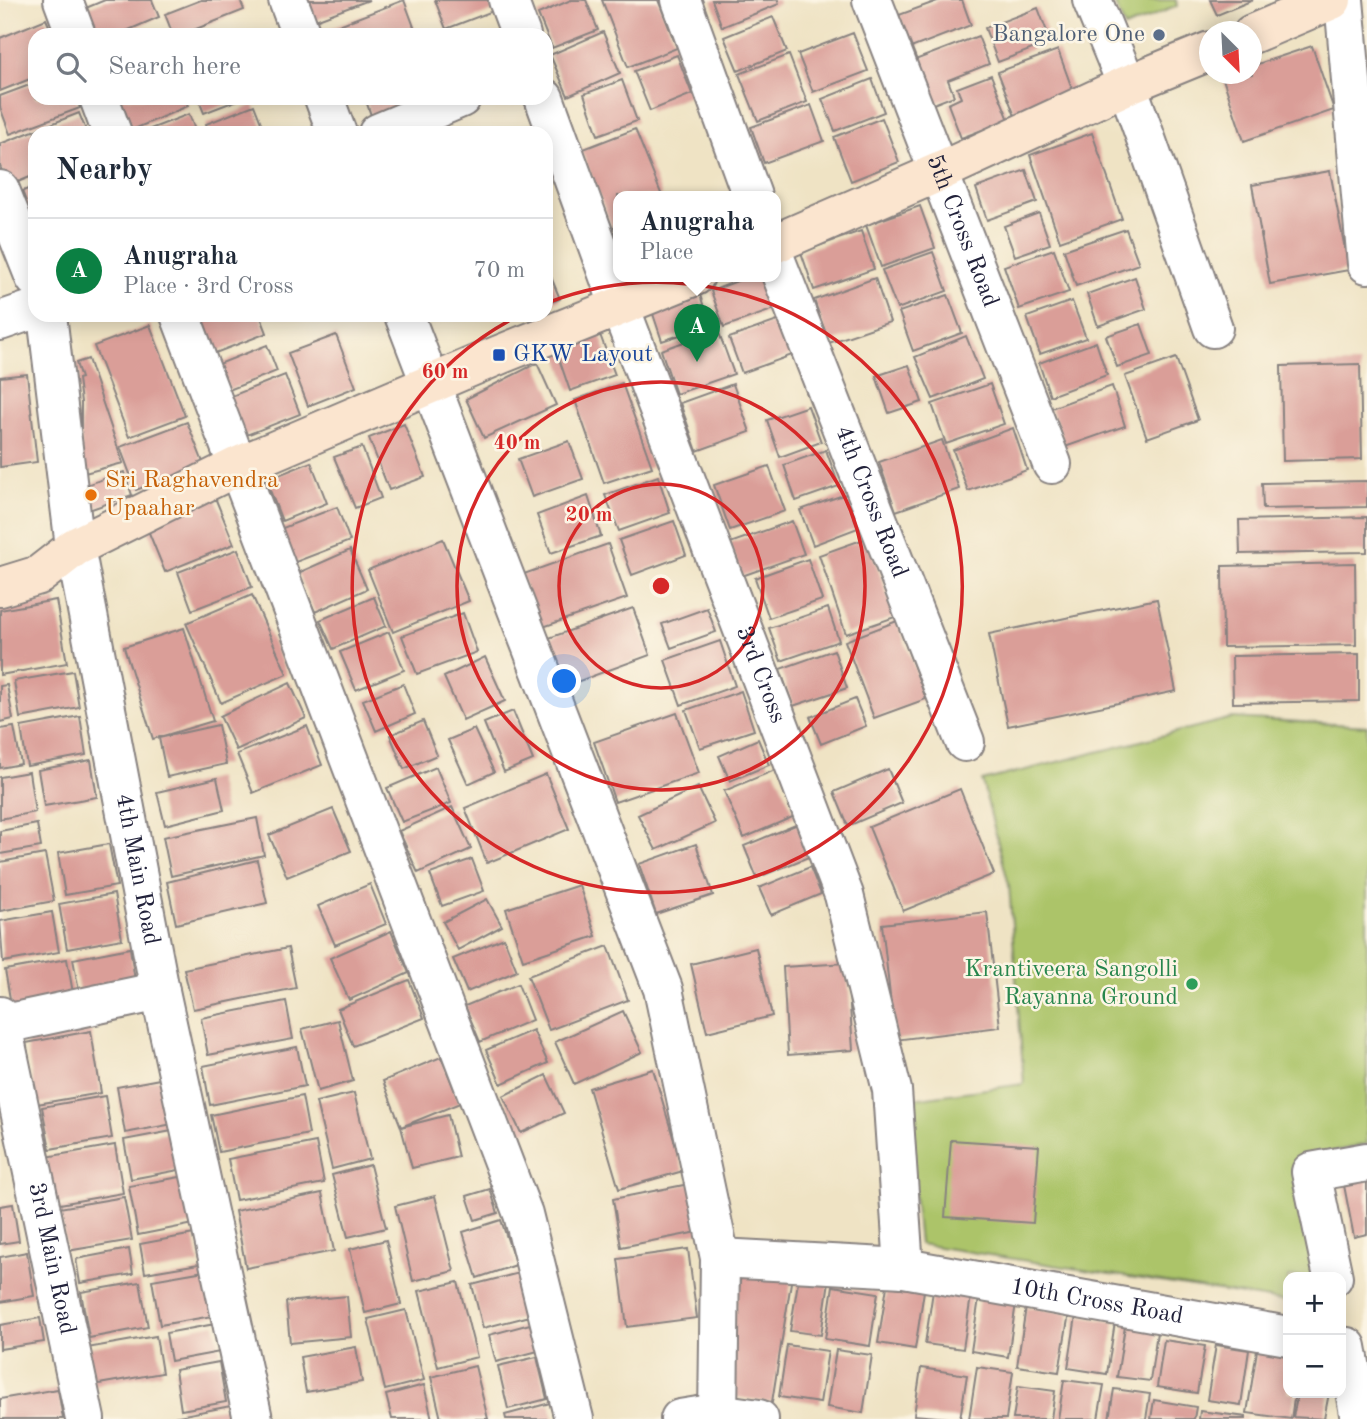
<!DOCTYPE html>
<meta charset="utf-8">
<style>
body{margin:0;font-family:"Old Standard TT",serif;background:#f6f6f7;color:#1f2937}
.controls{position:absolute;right:21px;bottom:21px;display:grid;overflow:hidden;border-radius:14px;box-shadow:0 4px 18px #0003}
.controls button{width:63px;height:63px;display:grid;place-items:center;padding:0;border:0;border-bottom:2px solid #e0e1e3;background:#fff;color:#1f2937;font:35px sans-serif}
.compass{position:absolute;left:1199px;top:21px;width:63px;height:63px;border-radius:50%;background:#fff;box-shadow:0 4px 18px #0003;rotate:156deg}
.you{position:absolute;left:565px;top:682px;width:24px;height:24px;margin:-18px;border:5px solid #fff;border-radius:50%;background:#1a73e8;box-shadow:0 0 0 10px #1a73e833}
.badge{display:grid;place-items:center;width:46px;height:46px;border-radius:50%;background:#0b8043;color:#fff;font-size:23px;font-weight:700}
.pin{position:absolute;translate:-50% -58px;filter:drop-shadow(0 2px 4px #0008)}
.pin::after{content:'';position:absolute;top:37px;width:24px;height:21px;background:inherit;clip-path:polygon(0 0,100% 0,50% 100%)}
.popup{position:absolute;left:613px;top:191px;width:168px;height:91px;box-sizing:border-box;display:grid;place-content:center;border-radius:14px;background:#fff;filter:drop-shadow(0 2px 5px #0005);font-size:23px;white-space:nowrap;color:#747a83}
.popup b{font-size:26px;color:#1f2937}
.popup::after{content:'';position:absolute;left:50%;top:100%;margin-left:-14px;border:14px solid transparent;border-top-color:#fff}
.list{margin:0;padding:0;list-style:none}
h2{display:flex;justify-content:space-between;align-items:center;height:91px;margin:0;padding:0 28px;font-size:30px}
h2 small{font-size:23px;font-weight:400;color:#747a83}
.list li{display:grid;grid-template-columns:46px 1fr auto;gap:21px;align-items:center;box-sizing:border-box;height:105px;padding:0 28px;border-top:2px solid #e0e1e3}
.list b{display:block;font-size:26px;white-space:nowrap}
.list p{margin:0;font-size:23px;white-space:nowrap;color:#747a83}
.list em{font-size:23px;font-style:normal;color:#747a83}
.icon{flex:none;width:38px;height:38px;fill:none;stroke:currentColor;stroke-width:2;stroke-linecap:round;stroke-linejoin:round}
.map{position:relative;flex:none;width:1367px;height:1419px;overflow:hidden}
.search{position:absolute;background:#fff;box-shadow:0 4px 18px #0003;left:28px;top:28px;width:525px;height:77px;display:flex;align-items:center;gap:18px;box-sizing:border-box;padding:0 24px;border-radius:21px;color:#747a83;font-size:26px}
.panel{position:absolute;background:#fff;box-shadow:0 4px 18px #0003;left:28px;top:126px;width:525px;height:196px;border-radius:21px}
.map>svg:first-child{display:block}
</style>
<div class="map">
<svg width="1367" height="1419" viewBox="0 0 1367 1419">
<rect width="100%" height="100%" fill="#fcf5e5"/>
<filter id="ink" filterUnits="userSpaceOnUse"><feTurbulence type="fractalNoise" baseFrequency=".0143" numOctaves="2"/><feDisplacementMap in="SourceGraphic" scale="14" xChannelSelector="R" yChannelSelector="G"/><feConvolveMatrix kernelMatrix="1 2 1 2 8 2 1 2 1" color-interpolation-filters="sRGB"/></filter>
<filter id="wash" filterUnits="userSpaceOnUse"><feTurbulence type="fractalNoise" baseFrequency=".00686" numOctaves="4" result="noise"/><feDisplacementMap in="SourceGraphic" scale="28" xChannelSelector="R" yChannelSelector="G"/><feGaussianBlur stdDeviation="1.57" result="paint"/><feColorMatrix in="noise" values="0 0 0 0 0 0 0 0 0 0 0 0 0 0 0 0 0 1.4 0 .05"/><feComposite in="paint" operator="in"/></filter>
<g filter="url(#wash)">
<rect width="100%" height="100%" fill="#efe3c4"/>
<path fill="#acc469" stroke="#677352" stroke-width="2" d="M1113,0H1176L1177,6L1125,28Z
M1232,718L1367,726V1144L1300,1159L1321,1277H1288V1302L919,1244L905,1100L1024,1084L1009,885L982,781Z"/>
<g id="blocks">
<path fill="#da9e98" d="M105,0H152L159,17L117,35H91L81,10Z
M201,0H240L244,10L181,35H173L165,14Z
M302,0H369L310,22Z
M404,0L417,35H324L323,31Z
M435,0H489L493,11L446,29Z
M571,0H586L598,30L552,48L538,14Z
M602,0H658L677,48L628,67Z
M712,0H778L779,4L722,27Z
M940,0H962L971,25L911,48L899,15Z
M1210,0H1253L1217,15Z
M1038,8L1051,42L998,62L985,28Z
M773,17L787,51L738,71L724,37Z
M46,19L53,35H35V77L0,91V38Z
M603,32L620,73L568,96L550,55Z
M853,33L868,71L813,92L798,54Z
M978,36L989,64L948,80L954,96L931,105L915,60Z
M1312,46L1334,110L1244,141L1222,76L1252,74V66Z
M1058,50L1074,94L1015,116L998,72Z
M677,55L692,94L650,111L634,71Z
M789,55L807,102L758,121L739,74Z
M991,75L1009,120L961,138L948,104L961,98L957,88Z
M872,79L884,112L835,131L822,99Z
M622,80L637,121L598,135L584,94Z
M35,83V98H76L80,108L10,134L0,107V96Z
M119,98H185L188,106L132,130Z
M198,98H243L204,113Z
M365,98H435L373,121Z
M254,105L265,133H210L206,124Z
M811,105L824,141L764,163L751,127Z
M79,113L87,133H35V175L8,186L0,166V144Z
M189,114L196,133H140Z
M882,118L899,162L851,181L834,137Z
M635,129L662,196H618V225L612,228L581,150Z
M1092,133L1122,219L1060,241L1030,155Z
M1026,170L1037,202L987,220L976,188Z
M1330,171L1349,270L1270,284L1252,185Z
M35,186V227L16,194Z
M920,206L935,248L881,267L866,225Z
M1039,213L1050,244L1015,256L1004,226Z
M1126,229L1139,264L1076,286L1064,250Z
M861,231L874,269L814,290L801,252Z
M1054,249L1069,292L1019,309L1004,266Z
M933,252L947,291L897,309L882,270Z
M750,276H764L775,309L724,327L711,291Z
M551,277L560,299L546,304V279Z
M1135,277L1146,309L1098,326L1087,294Z
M875,278L890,322L829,343L814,300Z
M699,292L710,325L662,341L651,308Z
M948,295L962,333L913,351L899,312Z
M1072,301L1086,338L1040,354L1027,317Z
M205,315H260L267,333L205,357L191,320Z
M783,319L795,354L742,373L729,338Z
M1141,324L1152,355L1117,367L1106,336Z
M150,325L185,416L129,437L94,346Z
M718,330L734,374L676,394L661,350Z
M599,332L615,375L570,391L555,347Z
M336,335L356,387L308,406L288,353Z
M966,336L983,379L933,399L915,357Z
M1096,342L1107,375L1050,396L1039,363Z
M267,345L277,371L229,390L219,364Z
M1176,358L1198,420L1147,438L1125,376Z
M88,359L123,463L81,474V402L78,379L81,378L76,363Z
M537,363L556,405L484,438L466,399Z
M1360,364L1362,459L1283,461L1281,366Z
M909,365L922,402L889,413L876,376Z
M27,374L37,462L0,467V377Z
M285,375L300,414L244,436L229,397Z
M622,383L652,467L604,483L575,400Z
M733,384L750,432L697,451L680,403Z
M990,384L1004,424L946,444L932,404Z
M1112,386L1125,426L1065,447L1051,408Z
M808,406L821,442L780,457L767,420Z
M187,422L204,465L136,490L120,447Z
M404,424L425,477L389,490L369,438Z
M1013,428L1027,470L968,491L953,450Z
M942,440L959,489L896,511L879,462Z
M569,441L583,479L532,497L518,459Z
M362,447L381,498L355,508L334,457Z
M826,450L839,486L796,501L784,465Z
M311,462L327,503L282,521L266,480Z
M769,466L785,511L730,530L714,485Z
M124,472L132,495L86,511L77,488Z
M658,476L670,513L619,531L605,495Z
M1367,481V507L1263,509L1262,483Z
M846,494L858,528L813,545L800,510Z
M214,495L234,544L165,572L145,523Z
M588,496L601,536L551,553L537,515Z
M337,507L350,541L293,563L280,529Z
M1367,517V552L1240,554L1239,520Z
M674,521L686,555L632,575L619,540Z
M792,521L804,554L742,576L730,543Z
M867,538L895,617L846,634L819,555Z
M443,539L469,601L393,632L368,570Z
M608,544L627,598L540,628L521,575Z
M238,549L252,587L192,610L178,572Z
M350,550L367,589L315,612L298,573Z
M808,559L822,600L769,618L755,578Z
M1355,563L1356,645L1223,647L1222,566Z
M252,595L287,674L221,703L186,623Z
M374,597L386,626L333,649L320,620Z
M1157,599L1176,691L1008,726L989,634Z
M56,600L67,663L0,675V610Z
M633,608L650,655L563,687L546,639Z
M707,608L716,632L671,648L662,624Z
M828,608L839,641L781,661L769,628Z
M463,613L477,652L417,674L402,636Z
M897,621L926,699L874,718L845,641Z
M184,628L213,721L153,739L124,647Z
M389,632L404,670L356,690L340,652Z
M720,641L735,686L681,705L665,660Z
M834,650L847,688L793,706L780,669Z
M1359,654V701L1233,703L1232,656Z
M485,657L505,701L463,720L444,677Z
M73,671L79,707L20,718L14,681Z
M290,683L306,718L236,750L220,716Z
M403,684L415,714L376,731L363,700Z
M7,685L13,719L0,722V686Z
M741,691L754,730L700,748L686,710Z
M855,699L866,726L821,744L810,717Z
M513,711L533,760L504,772L484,723Z
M677,713L699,773L615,802L594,742Z
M80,716L86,755L27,766L21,727Z
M423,721L437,755L404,769L390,735Z
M218,725L226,764L167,777L159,738Z
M307,726L322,765L253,793L237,754Z
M14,727L21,764L0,768V729Z
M474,729L494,772L468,784L448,740Z
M758,739L769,765L730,781L719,756Z
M91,760L97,797L44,806L38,770Z
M436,767L451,803L402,822L387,788Z
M888,769L902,803L848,826L834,792Z
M775,770L795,816L744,838L724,791Z
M29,772L35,812L0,819V777Z
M546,774L569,829L487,863L465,808Z
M217,778L224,810L165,825L157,792Z
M698,787L715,823L656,850L638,815Z
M960,789L994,874L903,911L869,827Z
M452,807L471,849L418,873L399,831Z
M333,809L351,851L287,877L269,835Z
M257,818L264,855L171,876L163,837Z
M37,824L41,847L0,854V831Z
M798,824L811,856L757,878L744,846Z
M109,844L117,886L65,895L58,853Z
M696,844L713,895L656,914L639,864Z
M45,854L54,901L0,911V862Z
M472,859L484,891L442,906L430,874Z
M257,860L267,903L176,924L167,882Z
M810,867L821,894L771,915L759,888Z
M370,884L386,924L335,945L318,906Z
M579,885L596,936L523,960L506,909Z
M114,894L122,939L67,949L59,904Z
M487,899L502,926L458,950L443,922Z
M52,912L59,952L3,962L0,921Z
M987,912L1000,1027L895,1040L882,924Z
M391,931L409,973L349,1000L330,958Z
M504,938L517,971L467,992L453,959Z
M608,946L628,1000L549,1030L528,976Z
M130,948L136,987L80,997L73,959Z
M288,948L296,988L193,1009L184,969Z
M756,948L772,1016L707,1032L691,964Z
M67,959L74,999L12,1010L5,970Z
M847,963L853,1050L788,1055L783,967Z
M409,980L424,1018L353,1046L338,1009Z
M518,984L532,1020L480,1042L465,1006Z
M286,1001L293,1039L208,1055L201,1018Z
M623,1011L642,1052L574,1084L555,1042Z
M338,1020L353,1081L318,1091L302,1029Z
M533,1030L548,1063L501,1084L486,1050Z
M91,1031L101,1093L37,1104L26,1043Z
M297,1047L305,1086L210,1105L203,1066Z
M441,1057L460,1103L401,1127L448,1115L458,1157L412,1168L401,1127L383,1081Z
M653,1069L683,1171L619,1189L589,1088Z
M546,1075L564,1113L521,1133L503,1096Z
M165,1078L173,1124L125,1133L117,1087Z
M354,1093L370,1159L332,1169L316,1102Z
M105,1096L112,1138L50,1149L42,1107Z
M302,1096L309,1134L219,1152L211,1115Z
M172,1131L179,1170L131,1179L124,1140Z
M951,1140L1039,1146L1033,1223L945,1217Z
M316,1142L324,1183L236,1200L228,1159Z
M115,1145L123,1193L54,1205L46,1157Z
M370,1165L386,1228L348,1237L332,1175Z
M1367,1170V1234L1354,1237L1342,1175Z
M186,1176L194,1224L138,1235L129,1186Z
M694,1183L703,1231L621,1247L613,1199Z
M490,1189L498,1213L475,1220L467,1196Z
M322,1193L334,1251L246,1268L235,1211Z
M435,1196L454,1271L413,1281L395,1206Z
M124,1197L132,1240L67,1251L59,1208Z
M13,1204L19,1241L0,1244V1206Z
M501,1220L516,1265L477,1278L463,1232Z
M194,1234L199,1264L145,1273L140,1244Z
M386,1240L401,1304L365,1313L350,1249Z
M129,1249L133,1274L80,1283L76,1259Z
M688,1249L697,1318L627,1327L618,1259Z
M27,1252L34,1296L0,1302V1257Z
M742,1269L792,1276L772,1402L722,1395Z
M210,1270L218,1315L160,1325L152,1280Z
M519,1273L530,1316L483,1328L472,1285Z
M799,1276L829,1281L821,1335L790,1331Z
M140,1282L148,1327L89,1338L81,1292Z
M458,1282L477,1357L438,1367L419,1291Z
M833,1286L878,1293L870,1346L825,1339Z
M887,1286L924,1291L915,1349L878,1343Z
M933,1291L971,1296L963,1349L925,1344Z
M347,1296L351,1337L290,1343L286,1302Z
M979,1298L1016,1303L1008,1357L971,1351Z
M1026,1307L1069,1313L1059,1372L1017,1366Z
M406,1310L424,1380L385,1390L368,1319Z
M1076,1316L1115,1322L1107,1374L1068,1368Z
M40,1318L44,1342L0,1349V1325Z
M1126,1320L1158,1325L1150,1381L1117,1377Z
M215,1324L220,1352L171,1361L166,1333Z
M530,1324L538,1351L496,1362L489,1335Z
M156,1336L162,1373L93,1385L87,1348Z
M1164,1340L1205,1346L1197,1393L1157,1387Z
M787,1345L828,1351L820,1403L779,1397Z
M1216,1345L1249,1350L1241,1405L1207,1400Z
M356,1347L362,1382L306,1392L300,1357Z
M836,1350L872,1355L863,1413L827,1407Z
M1257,1350L1288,1355V1393H1295L1291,1419L1247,1413Z
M537,1357L547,1399L508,1409L498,1366Z
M219,1362L226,1402L181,1410L175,1370Z
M475,1366L488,1419H441L431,1377Z
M977,1367L1013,1372L1006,1419H969Z
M921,1368L967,1375L960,1419L914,1415Z
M1064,1380L1104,1385L1098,1419H1058Z
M424,1385L432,1419H392L386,1395Z
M1018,1386L1055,1391L1051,1419H1013Z
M58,1389L63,1419H0V1399Z
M1114,1389L1150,1394L1146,1419H1109Z
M1298,1393H1329L1324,1419L1293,1417Z
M1154,1400L1196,1407L1194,1419H1151Z
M550,1403L554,1419H506L505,1415Z
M231,1406L233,1419H168V1418Z
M1200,1411L1246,1417V1419H1199Z"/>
</g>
</g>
<g filter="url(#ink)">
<use href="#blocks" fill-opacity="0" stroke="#888280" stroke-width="2"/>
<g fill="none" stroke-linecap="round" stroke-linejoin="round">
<g stroke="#888280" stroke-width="42">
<g id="street">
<path d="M63,0L76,35"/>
<path d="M288,0L301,35"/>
<path d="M508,0L521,35"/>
<path d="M681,0L752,196"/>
<path id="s1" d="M872,0L1052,464"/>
<path d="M1092,0L1127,85L1213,328"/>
<path d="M1344,0L1367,264"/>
<path d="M99,98L112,133"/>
<path d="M324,98L337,133"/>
<path id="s2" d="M544,98L620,307L844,895L892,1090L904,1268"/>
<path d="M378,133L461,98"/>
<path d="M0,190L35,278"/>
<path id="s3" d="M776,261L965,742"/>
<path id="s4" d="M47,315L75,547L160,991L253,1419"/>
<path d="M180,315L523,1214L574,1419"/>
<path d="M404,315L663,989L720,1258L718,1419"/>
<path d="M0,321L35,309"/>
<path id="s5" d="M0,1016L85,1419"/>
<path d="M0,1025L160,991"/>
<path id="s6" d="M720,1258L904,1268L1288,1336"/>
<path d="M1333,1277L1311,1172L1367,1162"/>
<path d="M1341,1346L1347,1347L1360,1419"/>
<path d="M680,1419L717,1413L759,1419"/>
</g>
</g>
<g stroke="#888280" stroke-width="42">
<path id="secondary" d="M1252,34L1332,0
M776,243L939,172L1127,85L1210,51
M0,587L39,575L75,547L236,467L499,355L695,276"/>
</g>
<use href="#street" stroke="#fff" stroke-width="38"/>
<use href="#secondary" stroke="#fbe5cf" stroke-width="38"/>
</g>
</g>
<g fill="none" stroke="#d62828" stroke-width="3.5">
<circle cx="661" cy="586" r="102"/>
<circle cx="661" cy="586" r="204"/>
<path d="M547 303A305 305 0 1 1 520 315"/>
</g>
<circle fill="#5c6f8a" stroke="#fcf5e5" stroke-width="2.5" cx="1159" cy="35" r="7"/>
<rect fill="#1a4fb4" stroke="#fcf5e5" stroke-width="2.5" x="492" y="348" width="14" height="14" rx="3.5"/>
<circle fill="#e8710a" stroke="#fcf5e5" stroke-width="2.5" cx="91" cy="495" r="7"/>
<circle fill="#2e9e5b" stroke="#fcf5e5" stroke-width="2.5" cx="1192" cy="984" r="7"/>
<g text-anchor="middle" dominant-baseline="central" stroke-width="5" stroke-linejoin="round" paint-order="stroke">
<g font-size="24" fill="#4e5e75" stroke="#fcf5e5" text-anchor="end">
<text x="1145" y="35">Bangalore One</text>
</g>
<g font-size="24" fill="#22223b" stroke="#fcf5e5">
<text stroke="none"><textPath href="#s1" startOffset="248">5th Cross Road</textPath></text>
<text stroke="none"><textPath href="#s3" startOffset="259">4th Cross Road</textPath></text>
<text stroke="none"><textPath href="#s2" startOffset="616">3rd Cross</textPath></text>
<text stroke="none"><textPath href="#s4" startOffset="562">4th Main Road</textPath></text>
<text stroke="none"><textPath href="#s5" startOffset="248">3rd Main Road</textPath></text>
<text stroke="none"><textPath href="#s6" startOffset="380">10th Cross Road</textPath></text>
</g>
<g font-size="24" fill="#164399" stroke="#fcf5e5" text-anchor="start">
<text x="513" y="355">GKW Layout</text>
</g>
<g font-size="24" fill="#c56008" stroke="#fcf5e5" text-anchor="start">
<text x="105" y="481">Sri Raghavendra<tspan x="105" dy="28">Upaahar</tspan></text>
</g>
<g font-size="24" fill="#27864d" stroke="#fcf5e5" text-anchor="end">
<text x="1178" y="970">Krantiveera Sangolli<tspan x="1178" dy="28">Rayanna Ground</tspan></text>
</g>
</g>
<circle cx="661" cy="586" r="10" fill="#d62828" stroke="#fcf5e5" stroke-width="3.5"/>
<g font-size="21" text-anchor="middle" font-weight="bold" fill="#d62828" stroke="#fcf5e5" stroke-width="5" stroke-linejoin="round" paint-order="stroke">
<text x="445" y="378">60 m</text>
<text x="517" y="449">40 m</text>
<text x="589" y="521">20 m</text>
</g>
</svg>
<div class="controls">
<button>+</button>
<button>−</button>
</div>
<svg class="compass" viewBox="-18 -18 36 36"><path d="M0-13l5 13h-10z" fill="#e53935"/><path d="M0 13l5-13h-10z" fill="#747a83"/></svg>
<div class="you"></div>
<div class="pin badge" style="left:697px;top:362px">A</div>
<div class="popup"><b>Anugraha</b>Place</div>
<div class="search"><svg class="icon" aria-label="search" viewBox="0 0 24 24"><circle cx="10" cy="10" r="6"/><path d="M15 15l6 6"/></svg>Search here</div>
<section class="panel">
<h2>Nearby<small></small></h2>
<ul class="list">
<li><span class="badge">A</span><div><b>Anugraha</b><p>Place · 3rd Cross</p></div><em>70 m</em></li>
</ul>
</section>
</div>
